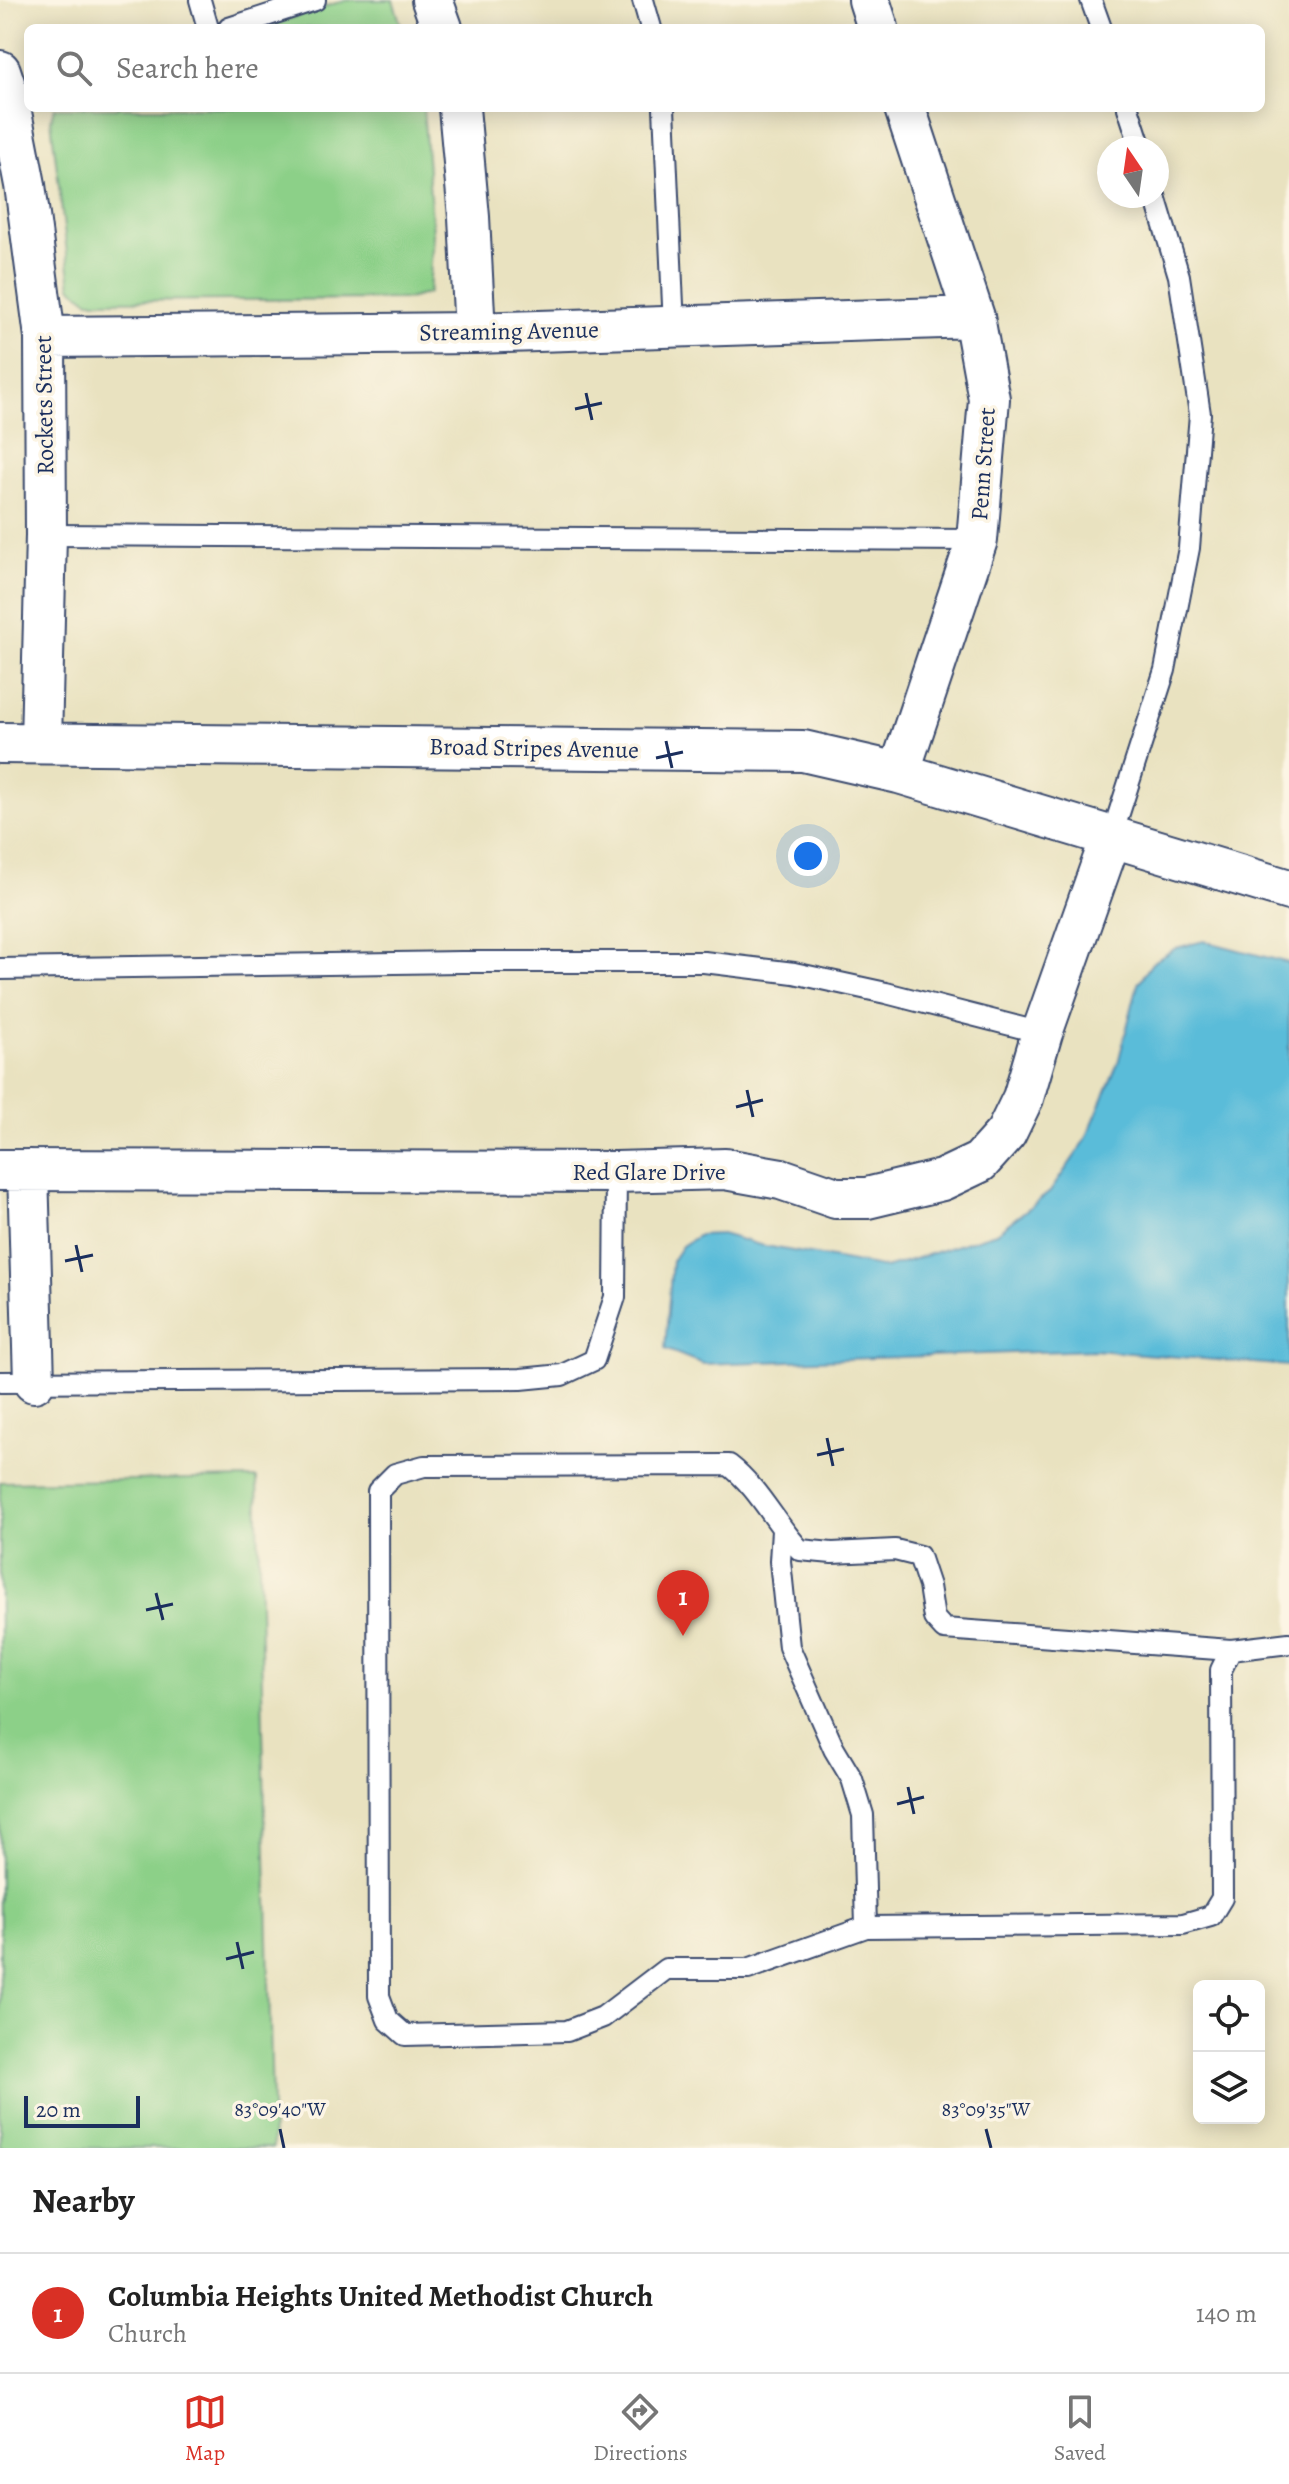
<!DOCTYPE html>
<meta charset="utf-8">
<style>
body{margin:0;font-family:Alegreya,serif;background:#f6f6f6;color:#222}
.controls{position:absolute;right:24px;bottom:24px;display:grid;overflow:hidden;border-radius:12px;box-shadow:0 4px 20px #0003}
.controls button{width:72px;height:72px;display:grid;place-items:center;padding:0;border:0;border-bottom:2px solid #e0e0e0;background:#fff;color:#222;font:40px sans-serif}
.compass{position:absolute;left:1097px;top:136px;width:72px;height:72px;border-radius:50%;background:#fff;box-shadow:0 4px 20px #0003;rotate:347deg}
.scale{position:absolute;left:24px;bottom:20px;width:116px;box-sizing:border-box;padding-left:8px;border:4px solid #1b2f5e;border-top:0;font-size:22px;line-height:28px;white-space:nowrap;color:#1b2f5e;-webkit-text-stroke:6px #fcf5e5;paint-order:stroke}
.you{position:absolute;left:808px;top:856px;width:28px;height:28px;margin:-20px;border:6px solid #fff;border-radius:50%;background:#1a73e8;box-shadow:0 0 0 12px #1a73e833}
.badge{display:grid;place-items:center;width:52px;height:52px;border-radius:50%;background:#d93025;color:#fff;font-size:26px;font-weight:700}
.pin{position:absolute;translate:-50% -66px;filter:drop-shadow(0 2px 4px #0008)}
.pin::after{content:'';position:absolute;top:42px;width:28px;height:24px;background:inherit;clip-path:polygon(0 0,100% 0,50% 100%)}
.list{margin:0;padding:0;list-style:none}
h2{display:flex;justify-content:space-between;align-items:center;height:104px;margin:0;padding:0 32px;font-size:34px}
h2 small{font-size:26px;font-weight:400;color:#767676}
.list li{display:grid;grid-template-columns:52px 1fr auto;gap:24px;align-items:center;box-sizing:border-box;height:120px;padding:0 32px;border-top:2px solid #e0e0e0}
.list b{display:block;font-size:30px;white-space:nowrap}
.list p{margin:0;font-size:26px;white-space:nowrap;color:#767676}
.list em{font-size:26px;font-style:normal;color:#767676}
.icon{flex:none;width:44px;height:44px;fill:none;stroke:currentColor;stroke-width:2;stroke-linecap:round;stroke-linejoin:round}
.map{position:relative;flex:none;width:1289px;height:2148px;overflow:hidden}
.search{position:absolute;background:#fff;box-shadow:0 4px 20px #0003;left:24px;right:24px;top:24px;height:88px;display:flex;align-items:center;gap:20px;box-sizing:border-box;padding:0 28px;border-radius:12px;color:#767676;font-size:30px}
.sheet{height:224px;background:#fff}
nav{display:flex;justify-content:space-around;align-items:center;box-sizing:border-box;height:112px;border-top:2px solid #e0e0e0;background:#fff;font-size:22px;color:#767676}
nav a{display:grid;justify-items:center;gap:4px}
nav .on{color:#d93025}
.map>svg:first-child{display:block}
</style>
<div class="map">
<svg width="1289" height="2148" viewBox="0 0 1289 2148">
<rect width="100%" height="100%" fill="#fcf5e5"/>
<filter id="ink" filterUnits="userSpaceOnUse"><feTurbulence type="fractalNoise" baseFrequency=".0125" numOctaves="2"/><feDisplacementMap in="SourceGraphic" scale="16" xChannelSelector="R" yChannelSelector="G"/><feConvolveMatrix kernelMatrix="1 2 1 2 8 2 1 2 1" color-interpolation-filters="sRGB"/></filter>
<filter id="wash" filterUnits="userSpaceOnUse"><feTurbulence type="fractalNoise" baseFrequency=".006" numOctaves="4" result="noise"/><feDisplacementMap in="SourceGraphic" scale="32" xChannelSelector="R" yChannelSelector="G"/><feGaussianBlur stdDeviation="1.8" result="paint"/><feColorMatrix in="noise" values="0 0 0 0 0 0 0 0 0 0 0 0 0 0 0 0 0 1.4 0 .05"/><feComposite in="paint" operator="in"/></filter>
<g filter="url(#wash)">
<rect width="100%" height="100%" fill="#e9e2c0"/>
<path fill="#8cd088" stroke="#548073" stroke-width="2" d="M345,0H393L402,28H262Z
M54,108H423L433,233L429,293L408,299L89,301L71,287L51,120Z
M257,1478L273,2148H0V1482Z"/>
<path fill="#5abcd9" stroke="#3a769c" stroke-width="2" d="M1204,941L1289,963V1366L1094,1350L703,1364L665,1349L672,1261L682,1246L699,1235L721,1234L760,1245L886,1268L996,1233L1050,1192L1085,1141L1118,1063L1138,984L1152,963L1176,948Z"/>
</g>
<g filter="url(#ink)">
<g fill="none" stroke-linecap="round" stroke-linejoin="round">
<g stroke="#3a4a6d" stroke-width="24">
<path id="lane" d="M200,0L208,28
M643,0L651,28
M1091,0L1101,28
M229,28L315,0
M664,108L674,327
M1128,108L1141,148
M46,535L977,540
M1112,835L1165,670L1189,548L1200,414L1179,276L1155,196
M0,969L461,962H704L794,973L886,993L1042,1033
M0,1382L521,1379L562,1375L594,1360L615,1297L616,1172
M782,1530L780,1561L789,1647L834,1749L852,1779L863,1815L866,1927
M1231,1650L1221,1670L1222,1898L1211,1916L1183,1924L866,1927L748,1969H666L603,2017L567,2031L405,2035L388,2020L379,1996L378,1491L395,1474L424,1466L729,1465C758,1487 775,1523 800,1550L832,1553L895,1550L919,1556L929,1586L934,1618L944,1629L1231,1650L1289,1643"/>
</g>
<g stroke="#3a4a6d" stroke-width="44">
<path id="street" d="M432,0L442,28
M869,0L878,28
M0,71L7,92L25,185L45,337L46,535L41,742
M459,108L469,217L475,333
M45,337L475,333L974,317
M0,743L803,751L899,773L1289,890
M899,773L977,540L989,399L974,317L905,108
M0,1170L616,1172L725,1169L781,1179L836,1198H867L942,1180L980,1162L1006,1133L1023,1098L1042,1033L1112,835
M28,1170L34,1382"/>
</g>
<use href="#lane" stroke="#fff" stroke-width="20"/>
<use href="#street" stroke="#fff" stroke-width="40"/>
</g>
</g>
<path fill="none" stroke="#1b2f5e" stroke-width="3" d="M586,393L592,420M575,409L602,403M666,741L672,768M656,758L683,752M747,1090L753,1117M736,1107L763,1100M76,1245L82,1272M65,1261L93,1255M827,1438L833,1466M817,1455L844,1449M156,1593L163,1620M146,1610L173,1604M908,1787L914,1814M897,1804L924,1797M237,1942L243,1969M226,1959L254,1952M280,2129L284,2148M986,2129L991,2148"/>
<g text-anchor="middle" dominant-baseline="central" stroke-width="7" stroke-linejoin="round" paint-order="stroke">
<g font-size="24" fill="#1b2f5e" stroke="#fcf5e5">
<text transform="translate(509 331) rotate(-1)">Streaming Avenue</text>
<text transform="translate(44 405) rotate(-91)">Rockets Street</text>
<text transform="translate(983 464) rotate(-86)">Penn Street</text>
<text transform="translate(534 748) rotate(1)">Broad Stripes Avenue</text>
<text x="649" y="1172">Red Glare Drive</text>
</g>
</g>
<g font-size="20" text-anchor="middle" fill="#1b2f5e" stroke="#fcf5e5" stroke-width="7" stroke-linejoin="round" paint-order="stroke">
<text x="280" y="2116">83°09'40"W</text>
<text x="986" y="2116">83°09'35"W</text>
</g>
</svg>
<div class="controls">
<button><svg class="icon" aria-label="locate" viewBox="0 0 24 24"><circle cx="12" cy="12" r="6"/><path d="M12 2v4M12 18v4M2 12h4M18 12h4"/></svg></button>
<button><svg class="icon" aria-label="layers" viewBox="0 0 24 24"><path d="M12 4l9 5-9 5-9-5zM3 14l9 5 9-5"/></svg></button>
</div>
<svg class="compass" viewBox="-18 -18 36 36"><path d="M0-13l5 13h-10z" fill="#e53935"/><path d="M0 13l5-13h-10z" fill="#767676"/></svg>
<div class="scale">20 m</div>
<div class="you"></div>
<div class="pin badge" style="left:683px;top:1636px">1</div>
<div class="search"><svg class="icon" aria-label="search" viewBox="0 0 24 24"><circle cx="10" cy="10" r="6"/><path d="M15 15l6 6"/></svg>Search here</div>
</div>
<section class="sheet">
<h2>Nearby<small></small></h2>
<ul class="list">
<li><span class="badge">1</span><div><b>Columbia Heights United Methodist Church</b><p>Church</p></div><em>140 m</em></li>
</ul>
</section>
<nav>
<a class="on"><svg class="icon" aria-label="map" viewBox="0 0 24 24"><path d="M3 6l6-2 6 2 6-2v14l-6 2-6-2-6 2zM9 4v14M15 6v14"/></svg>Map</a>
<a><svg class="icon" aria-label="directions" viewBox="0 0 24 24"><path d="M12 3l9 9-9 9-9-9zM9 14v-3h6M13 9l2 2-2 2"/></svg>Directions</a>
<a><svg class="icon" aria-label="saved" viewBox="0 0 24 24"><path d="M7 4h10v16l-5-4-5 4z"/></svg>Saved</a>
</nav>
